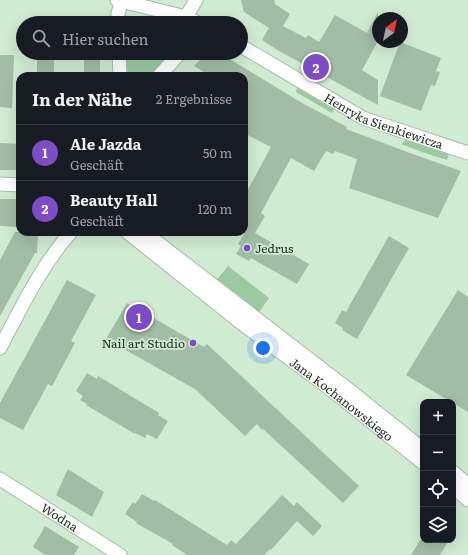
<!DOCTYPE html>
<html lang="de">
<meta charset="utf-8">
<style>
body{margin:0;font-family:Literata,serif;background:#20242c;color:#f1f3f6}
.controls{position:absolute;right:12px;bottom:12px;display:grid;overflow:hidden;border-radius:8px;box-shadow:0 4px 16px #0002}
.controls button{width:36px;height:36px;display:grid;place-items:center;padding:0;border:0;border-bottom:1px solid #363941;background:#171b24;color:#f1f3f6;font:20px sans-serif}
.compass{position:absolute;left:372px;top:12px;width:36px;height:36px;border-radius:50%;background:#171b24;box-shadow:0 4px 16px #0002;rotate:33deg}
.you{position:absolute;left:263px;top:348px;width:14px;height:14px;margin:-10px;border:3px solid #fff;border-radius:50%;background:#1a73e8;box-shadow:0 0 0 6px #1a73e833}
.badge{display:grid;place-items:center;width:26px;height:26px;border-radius:50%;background:#7d4bc3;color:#fff;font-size:13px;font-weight:700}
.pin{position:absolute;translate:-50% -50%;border:2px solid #fff;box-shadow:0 1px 4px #0006}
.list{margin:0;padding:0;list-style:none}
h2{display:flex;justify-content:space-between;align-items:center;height:52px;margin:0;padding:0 16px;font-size:17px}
h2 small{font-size:13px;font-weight:400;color:#9ea1a6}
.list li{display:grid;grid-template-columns:26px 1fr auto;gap:12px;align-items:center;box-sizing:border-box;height:56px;padding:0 16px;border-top:1px solid #363941}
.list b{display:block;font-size:15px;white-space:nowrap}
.list p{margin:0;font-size:13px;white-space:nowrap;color:#9ea1a6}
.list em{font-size:13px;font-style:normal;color:#9ea1a6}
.icon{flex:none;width:22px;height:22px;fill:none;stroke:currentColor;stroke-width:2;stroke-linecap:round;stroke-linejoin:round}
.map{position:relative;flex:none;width:468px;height:555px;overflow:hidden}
.search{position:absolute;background:#171b24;box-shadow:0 4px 16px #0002;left:16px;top:16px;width:232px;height:44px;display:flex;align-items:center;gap:10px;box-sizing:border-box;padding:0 14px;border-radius:22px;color:#9ea1a6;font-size:15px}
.panel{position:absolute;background:#171b24;box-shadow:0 4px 16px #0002;left:16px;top:72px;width:232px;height:164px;border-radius:12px}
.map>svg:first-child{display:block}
</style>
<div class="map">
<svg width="468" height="555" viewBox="0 0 468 555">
<rect width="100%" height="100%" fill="#cfebd2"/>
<path fill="#9bcaa2" d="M126,53H168L171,55L157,71L149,76H127Z
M297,88L334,109L332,113L296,92Z
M406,140L449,153L447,160L422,152L401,144Z
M228,266L269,298L257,315L215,282Z"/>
<path fill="#a2bda6" d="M241,0H274L275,4L290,14L283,26L306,38L308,35L319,42L335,15L367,33L378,12V41L362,70L378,80V105L279,51L262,40L269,28L244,12Z
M400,42L441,58L436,71L440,72L435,86L431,85L421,111L380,96Z
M37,53H54V72H37Z
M88,53H100V76H84V60H88Z
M207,53H220L302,103L347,127L346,129L410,153L461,171L438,218L349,188L357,159L335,151L333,154L326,151L314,171L291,158L261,213L265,216L255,233L309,264L297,284L251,258L249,261L236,254L241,246L238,244L244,234V197L271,147L244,133V76H211L194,66Z
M0,55H14L12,108L0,107Z
M0,143L20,144V170H0Z
M0,199H20V227L0,226Z
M15,232H38L37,253H35L0,316V260Z
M389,236L409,248L357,339L342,330L343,328L335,323L342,310L346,312Z
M67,280L96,295L71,341L75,343L52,386L48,384L23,430L0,418V403Z
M458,290L468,297V412L453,403V402H451L406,375Z
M127,303L204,347L207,344L359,486L343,503L263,429L262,430L257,424L245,436L195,389L106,339Z
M87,373L97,379L98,376L159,413L158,415L168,421L157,439L147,434L145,438L135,433V434L86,405L87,404L80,400L83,396L76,391Z
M68,469L104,492L92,517L56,495Z
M142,494L154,501L155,500L227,545L231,540L236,544L282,495L294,506L297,502L322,526L313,536L297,521L271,550L270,549L264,555H187L172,545L173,544L136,523L137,522L125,514L133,502L135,504Z
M45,526L79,547L74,555H45L33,547Z
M420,540H449L440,555H411Z"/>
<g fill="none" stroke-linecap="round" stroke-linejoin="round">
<g stroke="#a4bfa8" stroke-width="15">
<g id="street">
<path d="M117,0L186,17L198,23"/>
<path d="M186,17L196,0"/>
<path d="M118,23V13L122,1"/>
<path id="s1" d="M241,46L363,118L468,153"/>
<path d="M119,53L120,76"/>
<path d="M159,76L180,53"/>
<path d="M0,184L20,185"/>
<path id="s2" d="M127,232L240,322L325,385L423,463"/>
<path d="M144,232L349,390L423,449"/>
<path d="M0,348C21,308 41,266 71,232"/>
<path d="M453,472L468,485"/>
<path id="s3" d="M0,479L120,555"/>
<path d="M453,486L468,500"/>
</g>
</g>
<use href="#street" stroke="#fff" stroke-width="13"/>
</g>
<g fill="#7d4bc3" stroke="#cfebd2" stroke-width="1.5">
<circle cx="247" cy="248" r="4"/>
<circle cx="193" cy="343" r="4"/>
</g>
<g text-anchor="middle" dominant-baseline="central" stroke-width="3.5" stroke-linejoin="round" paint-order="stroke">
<g font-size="12" fill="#1f2a21" stroke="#cfebd2">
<text stroke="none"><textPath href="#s1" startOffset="162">Henryka Sienkiewicza</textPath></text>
<text stroke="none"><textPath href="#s2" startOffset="272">Jana Kochanowskiego</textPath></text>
<text stroke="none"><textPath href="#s3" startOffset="71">Wodna</textPath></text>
</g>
<g font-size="12" fill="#1f2a21" stroke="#cfebd2" text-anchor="start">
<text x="255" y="248">Jedrus</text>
<text x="185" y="343" text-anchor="end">Nail art Studio</text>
</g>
</g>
</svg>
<div class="controls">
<button>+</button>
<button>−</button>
<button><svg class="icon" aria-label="locate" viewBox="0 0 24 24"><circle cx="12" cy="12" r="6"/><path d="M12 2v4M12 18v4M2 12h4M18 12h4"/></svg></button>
<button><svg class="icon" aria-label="layers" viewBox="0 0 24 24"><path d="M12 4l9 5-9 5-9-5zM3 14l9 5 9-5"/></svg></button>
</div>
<svg class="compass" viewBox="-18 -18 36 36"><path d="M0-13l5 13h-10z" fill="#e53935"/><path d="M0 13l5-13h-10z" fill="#9ea1a6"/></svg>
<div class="you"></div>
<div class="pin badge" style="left:139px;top:317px">1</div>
<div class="pin badge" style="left:316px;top:67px">2</div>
<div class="search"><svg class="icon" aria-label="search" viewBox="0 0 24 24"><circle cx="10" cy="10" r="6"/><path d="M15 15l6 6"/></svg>Hier suchen</div>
<section class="panel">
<h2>In der Nähe<small>2 Ergebnisse</small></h2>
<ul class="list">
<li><span class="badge">1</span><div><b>Ale Jazda</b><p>Geschäft</p></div><em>50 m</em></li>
<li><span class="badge">2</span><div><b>Beauty Hall</b><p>Geschäft</p></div><em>120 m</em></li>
</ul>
</section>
</div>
